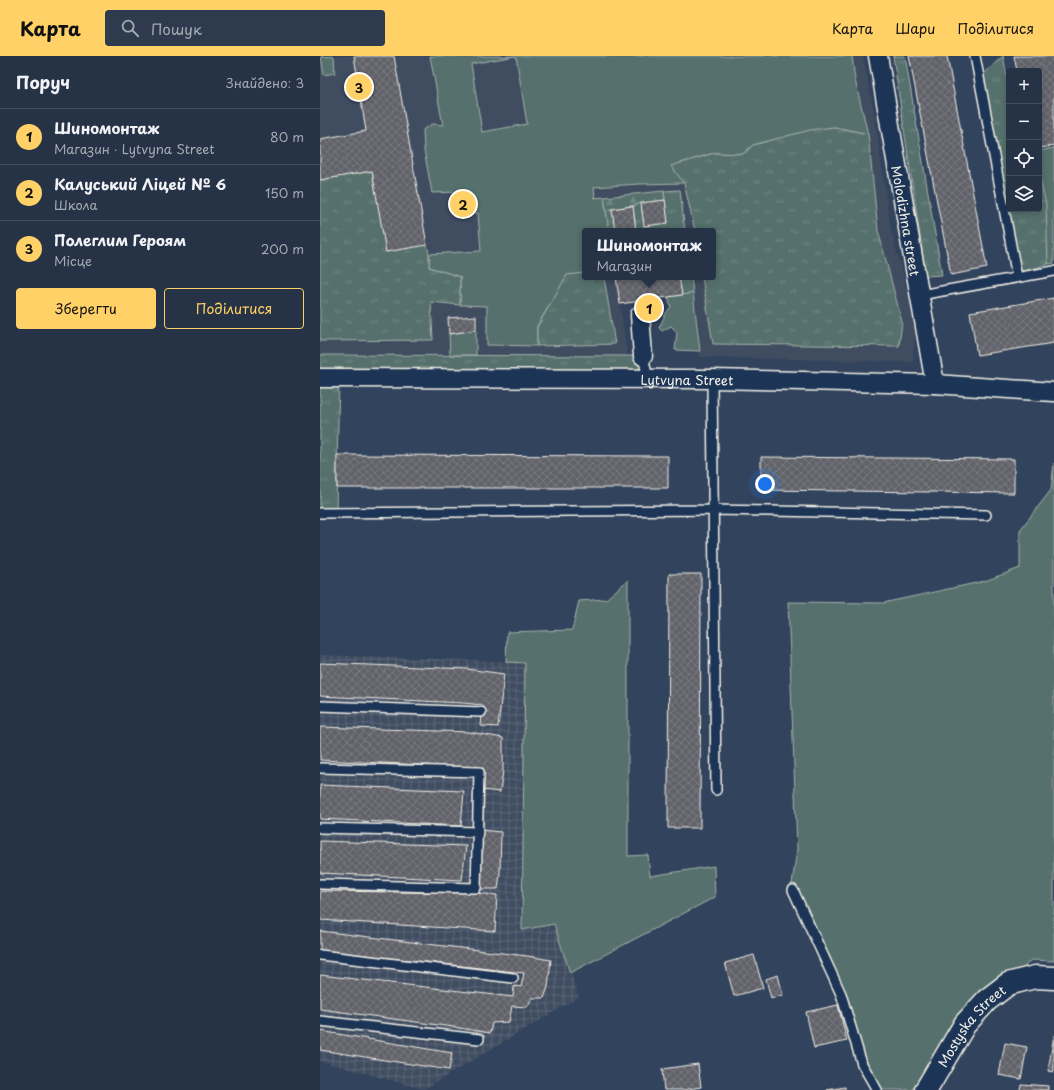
<!DOCTYPE html>
<html lang="uk">
<meta charset="utf-8">
<style>
body{margin:0;font-family:"Playpen Sans",sans-serif;background:#2e3a4d;color:#f1f3f6}
.controls{position:absolute;right:12px;top:12px;display:grid;overflow:hidden;border-radius:4px;box-shadow:0 2px 6px #0003}
.controls button{width:36px;height:36px;display:grid;place-items:center;padding:0;border:0;border-bottom:1px solid #424d5f;background:#263246;color:#f1f3f6;font:20px sans-serif}
.you{position:absolute;left:445px;top:428px;width:14px;height:14px;margin:-10px;border:3px solid #fff;border-radius:50%;background:#1a73e8;box-shadow:0 0 0 6px #1a73e833}
.badge{display:grid;place-items:center;width:26px;height:26px;border-radius:50%;background:#ffd166;color:#111;font-size:13px;font-weight:700}
.pin{position:absolute;translate:-50% -50%;border:2px solid #fff;box-shadow:0 1px 4px #0006}
.popup{position:absolute;left:262px;top:172px;width:134px;height:52px;box-sizing:border-box;display:grid;place-content:center;border-radius:4px;background:#263246;filter:drop-shadow(0 1px 3px #0005);font-size:13px;white-space:nowrap;color:#a4aab3}
.popup b{font-size:15px;color:#f1f3f6}
.popup::after{content:'';position:absolute;left:50%;top:100%;margin-left:-8px;border:8px solid transparent;border-top-color:#263246}
.list{margin:0;padding:0;list-style:none}
h2{display:flex;justify-content:space-between;align-items:center;height:52px;margin:0;padding:0 16px;font-size:17px}
h2 small{font-size:13px;font-weight:400;color:#a4aab3}
.list li{display:grid;grid-template-columns:26px 1fr auto;gap:12px;align-items:center;box-sizing:border-box;height:56px;padding:0 16px;border-top:1px solid #424d5f}
.list b{display:block;font-size:15px;white-space:nowrap}
.list p{margin:0;font-size:13px;white-space:nowrap;color:#a4aab3}
.list em{font-size:13px;font-style:normal;color:#a4aab3}
.actions{display:flex;gap:8px;padding:12px 16px}
.actions a{flex:1;padding:9px 0;border:1px solid #ffd166;border-radius:4px;text-align:center;font-size:14px;color:#ffd166}
.actions .main{background:#ffd166;color:#111}
.icon{flex:none;width:22px;height:22px;fill:none;stroke:currentColor;stroke-width:2;stroke-linecap:round;stroke-linejoin:round}
.map{position:relative;flex:none;width:734px;height:1034px;overflow:hidden}
header{display:flex;align-items:center;gap:24px;box-sizing:border-box;height:56px;padding:0 20px;background:#ffd166;color:#111}
header strong{font-size:19px}
nav{display:flex;gap:22px;margin-inline-start:auto;font-size:14px}
.search{width:280px;height:36px;background:#2e3a4d;display:flex;align-items:center;gap:10px;box-sizing:border-box;padding:0 14px;border-radius:4px;color:#a4aab3;font-size:15px}
main{display:flex}
aside{flex:1;background:#263246}
.map>svg:first-child{display:block}
</style>
<header>
<strong>Карта</strong>
<div class="search"><svg class="icon" aria-label="search" viewBox="0 0 24 24"><circle cx="10" cy="10" r="6"/><path d="M15 15l6 6"/></svg>Пошук</div>
<nav><a>Карта</a><a>Шари</a><a>Поділитися</a></nav>
</header>
<main>
<aside>
<h2>Поруч<small>Знайдено: 3</small></h2>
<ul class="list">
<li><span class="badge">1</span><div><b>Шиномонтаж</b><p>Магазин · Lytvyna Street</p></div><em>80 m</em></li>
<li><span class="badge">2</span><div><b>Калуський Ліцей № 6</b><p>Школа</p></div><em>150 m</em></li>
<li><span class="badge">3</span><div><b>Полеглим Героям</b><p>Місце</p></div><em>200 m</em></li>
</ul>
<div class="actions"><a class="main">Зберегти</a><a>Поділитися</a></div>
</aside>
<div class="map">
<svg width="734" height="1034" viewBox="0 0 734 1034">
<defs>
<pattern id="industrial-grid" width="8" height="8" patternUnits="userSpaceOnUse"><rect width="8" height="8" fill="#404d61"/><path d="M0 4h8M4 0v8" fill="none" stroke="#5c6778"/></pattern>
<pattern id="forest-firs" width="22" height="20" patternUnits="userSpaceOnUse"><rect width="22" height="20" fill="#57716d"/><path d="M5 1l3.5 6h-7zM16 11l3.5 6h-7z" fill="#708682"/></pattern>
<pattern id="park-tufts" width="24" height="20" patternUnits="userSpaceOnUse"><rect width="24" height="20" fill="#57716d"/><path d="M3 7l-1-3M5 7V3M7 7l1-3M15 17l-1-3M17 17v-4M19 17l1-3" fill="none" stroke="#708682"/></pattern>
<pattern id="building-cross-hatch" width="8" height="8" patternUnits="userSpaceOnUse"><rect width="8" height="8" fill="#62636b"/><path d="M0 0l8 8M0 8l8-8" fill="none" stroke="#797a80"/></pattern>
</defs>
<rect width="100%" height="100%" fill="#32435d"/>
<filter id="ink" filterUnits="userSpaceOnUse"><feTurbulence type="fractalNoise" baseFrequency=".025" numOctaves="2"/><feDisplacementMap in="SourceGraphic" scale="8" xChannelSelector="R" yChannelSelector="G"/><feConvolveMatrix kernelMatrix="1 2 1 2 8 2 1 2 1" color-interpolation-filters="sRGB"/></filter>
<g filter="url(#ink)">
<path fill="#404d61" d="M0,0H543L554,56L571,174L596,268L593,306L380,301L371,221H393V175H365L359,134L285,141L289,175H265V221H296L306,290L307,300L156,299V260L128,262L130,299H0Z"/>
<path fill="url(#industrial-grid)" d="M0,599L205,606L202,874L234,868L259,941L104,1033L0,1005Z"/>
<path fill="#57716d" stroke="#a6b1aa" d="M14,0L15,17L4,19L1,1Z
M110,0H195L151,8L162,76L207,68L196,0H532L535,24L548,78L514,71L433,89L423,98L394,97L352,110L364,127L319,128L274,131L275,140L273,142L284,141L289,175H265V217L247,220L217,270V290L167,289V250L140,249V221L109,211V198L161,195L158,157L140,159L136,137L138,136L112,137L104,94L103,74L112,68L123,69Z
M734,92V207L728,208L719,140V95Z
M373,237L380,295L355,294L357,276L351,270L342,275L339,272L346,257L351,251L348,241Z
M156,274V299H130L129,278Z
M734,407V905L711,904L688,928L606,1034H557L542,1008L521,938L473,834L472,828L477,793L468,546L563,547L665,525L700,512V474L731,434Z
M308,524V800L328,799L330,820L394,810L395,841L250,917L234,868L202,874L205,607L186,606L187,576L252,574L259,545L286,543Z"/>
<path fill="url(#forest-firs)" stroke="#a6b1aa" d="M344,135L345,144C325,147 306,151 286,154L284,141Z"/>
<path fill="url(#park-tufts)" stroke="#a6b1aa" d="M573,0H585L622,219L606,220Z
M683,0L689,30V153H719V119L726,148L728,208L700,217L661,20Z
M514,71L548,78L558,174L582,266L579,290L393,288L382,221H393V175H375L364,127L351,110L394,97L423,98L433,89L490,74Z
M52,115L107,189L109,198V211L140,221V249L111,246L113,284L0,285V124Z
M360,134L365,175H316L313,150L321,147L324,170L348,167L344,135Z
M292,153L295,175H289L286,154Z
M265,217V221H284L295,288L217,290V271L247,219Z
M359,221H371L373,237L362,239Z
M0,299L323,300L328,323H19L16,457H0Z"/>
<path fill="url(#building-cross-hatch)" stroke="#f4f1e8" d="M34,0H74L107,189L66,196L52,115L0,124V83L46,75Z
M589,0H627L667,212L631,219Z
M694,0H734V90L719,92V15H697Z
M345,144L348,167L324,170L321,147Z
M313,150L316,175H295L292,153Z
M296,221H359L362,239L300,248Z
M734,242V287L657,299L650,256Z
M156,260V274L129,278L128,262Z
M17,399L348,400V432H17Z
M441,401L694,403V437L441,434Z
M349,518H381L380,772H348Z
M0,607L147,613L184,618L178,671L161,670L163,649L143,647L0,640Z
M0,671L149,676L183,682V715L180,736L162,734L161,714L145,711L0,704Z
M0,729L144,735L141,770L0,763Z
M160,774L181,776L180,817L178,833H158Z
M0,785L146,790L142,824L0,817Z
M0,835L155,837L177,839L175,875L0,864Z
M0,875L207,900L231,904L228,931L224,942H212L207,951L192,950L189,966L172,967L170,977L133,971L0,953V919L193,941L194,930L201,931L204,917L0,894Z
M434,899L443,932L414,940L405,907Z
M458,919L463,939L451,942L446,923Z
M518,949L527,985L494,992L486,956Z
M0,975L132,997L129,1014L0,994Z
M734,979V1016L728,1015Z
M685,987L707,991L701,1023L679,1019Z
M378,1008L381,1031L363,1034H344L342,1013Z
M701,1028L728,1030V1034H700Z
M525,1031V1034H507Z"/>
<g fill="none" stroke-linecap="round" stroke-linejoin="round">
<g stroke="#f4f1e8" stroke-width="12">
<path id="service" d="M655,0L697,221
M600,239L734,215
M323,300L328,323
M392,323L396,734
M0,457L393,454L666,459
M0,650L161,656
M0,712L159,716L156,832L0,828
M0,772L158,776
M473,834L521,938L542,1008L557,1034
M0,899L193,922
M0,965L159,983"/>
</g>
<g stroke="#f4f1e8" stroke-width="21">
<g id="minor">
<path id="s1" d="M558,0L615,328"/>
<path d="M320,259L323,300"/>
<path id="s2" d="M0,322L392,323L615,328L734,336"/>
</g>
</g>
<g stroke="#f4f1e8" stroke-width="25">
<g id="primary">
<path id="s3" d="M606,1034L645,968L667,944L688,928L715,921L734,922"/>
</g>
</g>
<use href="#service" stroke="#1d3557" stroke-width="9"/>
<use href="#minor" stroke="#1d3557" stroke-width="18"/>
<use href="#primary" stroke="#1d3557" stroke-width="22"/>
</g>
</g>
<g text-anchor="middle" dominant-baseline="central" stroke-width="4" stroke-linejoin="round" paint-order="stroke">
<g font-size="13" fill="#f4f1e8" stroke="#1d3557">
<text stroke="none"><textPath href="#s1" startOffset="167">Molodizhna street</textPath></text>
<text stroke="none"><textPath href="#s2" startOffset="367">Lytvyna Street</textPath></text>
<text stroke="none"><textPath href="#s3" startOffset="79">Mostyska Street</textPath></text>
</g>
</g>
</svg>
<div class="controls">
<button>+</button>
<button>−</button>
<button><svg class="icon" aria-label="locate" viewBox="0 0 24 24"><circle cx="12" cy="12" r="6"/><path d="M12 2v4M12 18v4M2 12h4M18 12h4"/></svg></button>
<button><svg class="icon" aria-label="layers" viewBox="0 0 24 24"><path d="M12 4l9 5-9 5-9-5zM3 14l9 5 9-5"/></svg></button>
</div>
<div class="you"></div>
<div class="pin badge" style="left:329px;top:252px">1</div>
<div class="popup"><b>Шиномонтаж</b>Магазин</div>
<div class="pin badge" style="left:143px;top:148px">2</div>
<div class="pin badge" style="left:39px;top:31px">3</div>
</div>
</main>
